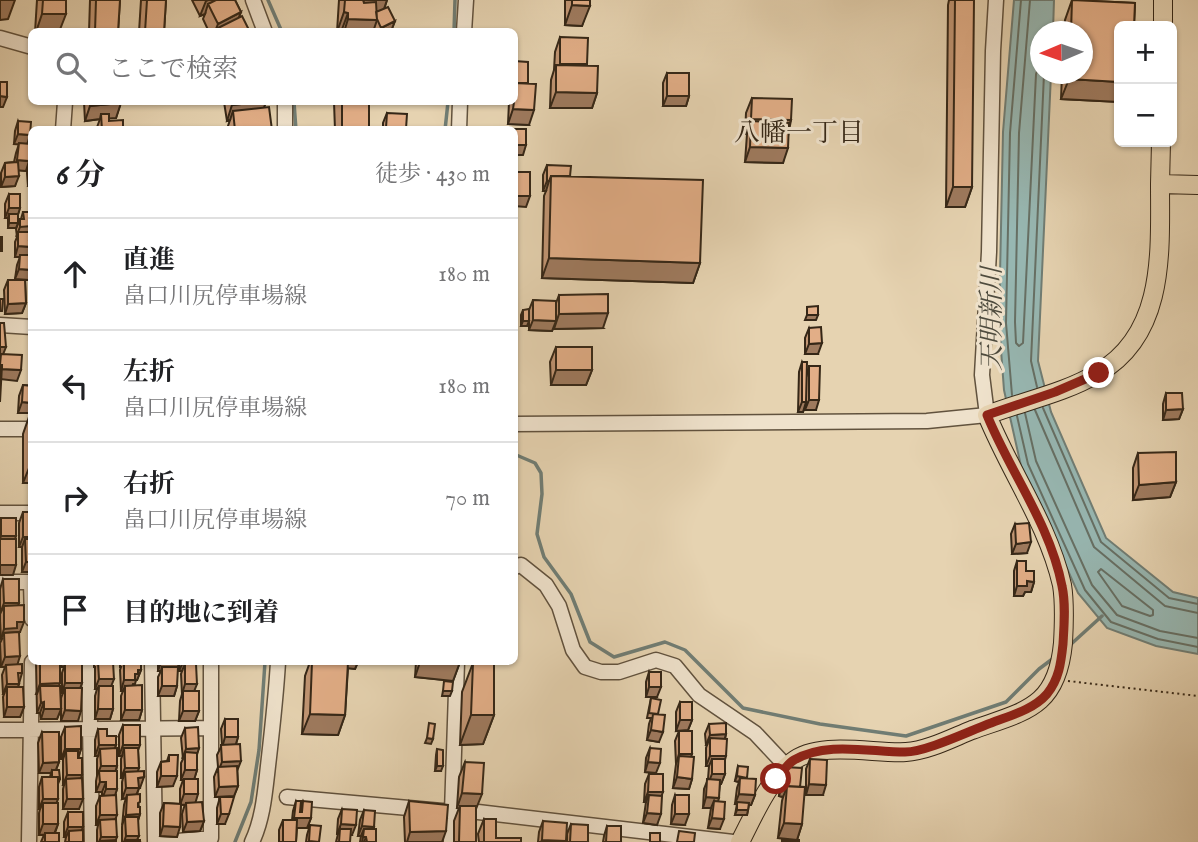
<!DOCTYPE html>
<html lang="ja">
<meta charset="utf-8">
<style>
body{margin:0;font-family:"IM FELL English","Noto Serif JP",serif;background:#f6f6f6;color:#202124}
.controls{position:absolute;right:21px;top:21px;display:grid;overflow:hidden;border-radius:10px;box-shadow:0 2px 5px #0004}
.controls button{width:63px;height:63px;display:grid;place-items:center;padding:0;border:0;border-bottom:2px solid #e0e0e0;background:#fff;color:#202124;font:35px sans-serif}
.compass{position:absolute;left:1030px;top:21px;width:63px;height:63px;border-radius:50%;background:#fff;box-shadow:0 2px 5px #0004;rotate:268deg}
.stop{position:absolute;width:21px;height:21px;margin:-16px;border:5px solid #8f2418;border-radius:50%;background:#fff}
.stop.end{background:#8f2418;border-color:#fff;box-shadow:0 2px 7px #0008}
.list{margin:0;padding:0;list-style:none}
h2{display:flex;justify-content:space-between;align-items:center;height:91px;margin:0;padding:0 28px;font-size:30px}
h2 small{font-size:23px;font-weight:400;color:#757577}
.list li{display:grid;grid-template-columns:46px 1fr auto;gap:21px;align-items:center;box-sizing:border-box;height:112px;padding:0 28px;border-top:2px solid #e0e0e0}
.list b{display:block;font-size:26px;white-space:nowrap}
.list p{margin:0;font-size:23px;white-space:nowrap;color:#757577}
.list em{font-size:23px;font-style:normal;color:#757577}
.icon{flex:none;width:38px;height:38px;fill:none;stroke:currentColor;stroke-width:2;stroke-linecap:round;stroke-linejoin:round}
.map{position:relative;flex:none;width:1198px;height:842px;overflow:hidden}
.search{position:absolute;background:#fff;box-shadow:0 2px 5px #0004;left:28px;top:28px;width:490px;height:77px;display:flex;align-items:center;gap:18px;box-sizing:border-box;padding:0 24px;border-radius:10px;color:#757577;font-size:26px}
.panel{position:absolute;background:#fff;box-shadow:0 2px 5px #0004;left:28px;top:126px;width:490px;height:539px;border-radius:10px}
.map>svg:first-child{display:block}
</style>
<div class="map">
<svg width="1198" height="842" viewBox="0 0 1198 842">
<rect width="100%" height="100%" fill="#e6d3b1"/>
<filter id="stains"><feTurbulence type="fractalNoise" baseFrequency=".00286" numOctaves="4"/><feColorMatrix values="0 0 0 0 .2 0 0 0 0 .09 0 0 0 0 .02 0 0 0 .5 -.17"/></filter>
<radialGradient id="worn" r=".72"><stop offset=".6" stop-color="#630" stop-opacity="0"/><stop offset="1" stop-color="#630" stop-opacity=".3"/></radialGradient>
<path fill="#97b7b2" stroke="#707d74" stroke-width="2" d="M1014,0H1054L1053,31L1040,32V74H1051L1038,361L1051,412L1106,538L1173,592L1198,598V654L1156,646L1107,628L1078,593L1021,466L1004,390L999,323L1003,132Z"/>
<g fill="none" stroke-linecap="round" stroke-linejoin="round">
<path stroke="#666f64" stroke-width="2" d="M1030,0L1019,133L1015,322L1016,343L1019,346L1023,343L1036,74L1040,63
M1037,387L1031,361L1044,74
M1012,395L1006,323L1010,133L1021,0
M1043,408L1101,542L1169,598L1198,604
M1035,410L1094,547L1165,606L1198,613
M1025,413L1036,461L1092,585L1117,615L1160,631L1198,638
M1017,416L1028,464L1085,590L1111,622L1158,639L1198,647
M1101,569L1153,610V615L1150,616L1122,606L1098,572Z"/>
<path stroke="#707d74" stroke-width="3.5" d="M268,0L282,32
M454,32L455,0
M294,102L296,130
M445,130L448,102
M514,454L535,463L541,473L542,494L537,534L544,557L571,594L590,642L614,657L665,642L685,650L743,708L820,724L906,736L1006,702L1039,669L1055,657
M1069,646L1102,616
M235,842L251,802L259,750L265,662"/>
<g stroke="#61523e" stroke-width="17">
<path id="minor" d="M253,0L265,32
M464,32L466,0
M0,38L32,47
M63,130L65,102
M285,130V102
M459,130L460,102
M0,325L32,327
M514,424L927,421L987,415L982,375L989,252L993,51L996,0
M0,429H32
M0,513H32
M514,567L521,565L546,585L559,606L573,650L585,667L601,672H619L656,660L675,666L699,695L755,733L787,767
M0,582H32
M31,582L32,619
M89,662L92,842
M152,662L155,842
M0,730L211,728
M287,797L453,812L461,810L733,842
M29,842L32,662
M167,842L211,838V662
M252,842C263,819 265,792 268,766C272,731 276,697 278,662
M451,842L457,662"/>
</g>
<g stroke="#352717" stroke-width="20">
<path id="major" d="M1163,26V0
M1161,142L1160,184L1198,185
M740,842C754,815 768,781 792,762C819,740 874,754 906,752C927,751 952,738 972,730C1025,711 1057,708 1063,643C1064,625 1065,603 1062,585C1048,524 1010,472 987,415C1024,401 1065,393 1098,373C1166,334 1160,251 1160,184"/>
</g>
<path stroke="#352717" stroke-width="2" stroke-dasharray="2 3.5" stroke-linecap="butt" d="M1068,681L1198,696"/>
<use href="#minor" stroke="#efe2cc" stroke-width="14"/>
<use href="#major" stroke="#e6d3b1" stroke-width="18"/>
</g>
<path fill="#c29674" stroke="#352717" stroke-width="2" d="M37,0H66L59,32H35Z
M90,0H120L118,32H89Z
M141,0H166L164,32H139Z
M192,0H235L241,12L239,17L250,32H209L203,19L205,14L200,16Z
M339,0H387L384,9L395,21L391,31L374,32V30L373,32H337Z
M565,0H590L582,26L565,25Z
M949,0H955L972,187L965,207H946L948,5Z
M1072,0L1135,3L1134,26H1119V102L1061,99L1062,74H1082V32H1064L1065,20Z
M560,37L587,64V65L597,93L592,108H550L551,80L554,70L555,52Z
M667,73L689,96L686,106H663V83Z
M752,98L791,120L783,163L745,162L747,134H745L746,113Z
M84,102H121L116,118H109V121L123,130H96L100,119L85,121Z
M224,102H266L264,107L272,130H228V126L230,120L227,121Z
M334,102H369V130H335Z
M509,102H514L529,125L508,124Z
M387,113L406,130H383V123Z
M18,121L27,143L29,161L26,171L18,170L15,186L1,187V173L5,163L14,162L16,153L19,144H14L15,131Z
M31,163L32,186H28L27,173Z
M547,165L570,176L700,263L693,283L542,278L544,196L546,191H543V175Z
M32,193V229L29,234V240H32V253L29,280H25L26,303L22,313L5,314L4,290L8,280H23L15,279L17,265L20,257H15V242L17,237L16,229L20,219H21L23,212H29V201Z
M9,194L20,208L18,214L16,228H8V218H5V204Z
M559,295L603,328L554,329V326L552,331L529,330V321L527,326H521V315L523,310H529L533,300L556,303Z
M809,328L818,354H805V338Z
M556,347L592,370L586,385H551L550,362Z
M802,362L807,374L809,366L816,410H805V405L803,412H798L799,372Z
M23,385L32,386V408L30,413H18L19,396Z
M1166,393L1183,409L1179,419L1163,420V404Z
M30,414H32V483H23V434Z
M1138,453L1176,482L1170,497L1133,500V468Z
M23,512H32V572H22V547H19V523Z
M1015,524L1027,553L1012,554L1011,534Z
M1017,561L1034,582L1031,592H1025L1023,596H1014V571Z
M3,579L18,606L20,632H16L17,664L22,673L18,687L24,707L20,717H4L3,697L4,694H3L2,675L5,667H1L0,643L2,639H1L0,621V589Z
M36,662H60L59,686L61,709L57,719H41L40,713H37Z
M61,662H79L82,683L80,688L78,721H61V698L63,693H62V673L64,667H61Z
M94,662H113L111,686L113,709L110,719H95V696L97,689H95V667H94Z
M120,662H141V670L137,680H136L133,685L142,710L139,720H121V696L123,691H121L120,670L121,667H120Z
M158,662H196L194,691L199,711L195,721H179L180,701L182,694L181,674L182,671H179V662L177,667V686L174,696H158V677L161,671H158Z
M310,662H358L355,669L348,668L345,715L338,735L302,734L305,676Z
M416,662H460L453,681L415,677Z
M473,663L494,715L483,744L460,745L462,692Z
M649,672L657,697H646V682Z
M651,698L658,714L659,742L647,740L649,724L651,718H647Z
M680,702L692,720L688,730L676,731V712Z
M225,719L238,737L236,744L238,786L234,796L215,797L214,777L218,767L217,755L222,745L221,729Z
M709,724L726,734L725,739V774L721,784H720L718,801L720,829L708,828L711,808H703L704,789L708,779L709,766H706V748L707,745H706L705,734Z
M123,725L138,750L139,768L137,771L140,788H139L137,794L140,814L138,820L137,840L140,842H122V827L124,805L126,798L122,799V782L123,778H121V759L122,756H119V735Z
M65,727L81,749L78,758L82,775L81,778L79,809H63V789L64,785H63V759H61V737Z
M185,728L199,748L197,753V770L194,779L195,803L204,821L200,831L183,832L182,814L185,804L181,805L177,837L160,836V813L164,803L180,804V789L183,780H181V763L183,759L181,738Z
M98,729L107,736L116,745L115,748L117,766L116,771L117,789L115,795L116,842H97V830L98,825H96V806L100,796H102V792H96V781L97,776V759L98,756H95V740Z
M679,731L691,757L692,779L689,789L673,788L676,764L675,741Z
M42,732L59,762L56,770L60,779L58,784L57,803L58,824L55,833L59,842H41L44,835H39V813L40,809H39V787L42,777H50L51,773H39L38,743Z
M650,748L656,773L645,772L646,758Z
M437,749L441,771H435L436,755Z
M169,755L173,786L157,787V772L161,762L167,761Z
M810,759L823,795H806V769Z
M465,762L476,809V842H454V821L459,808H457L459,777Z
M738,766L747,778L755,795L751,805H749L747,815H735L737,804H735L737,788L739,782L735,781Z
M784,767L800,787L802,824L797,840L778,838L782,801L783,797L779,796L781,777Z
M649,774L661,796L657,825L643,823L646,802H644L645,784Z
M675,795L685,825L671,824L672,805Z
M220,797L225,824H217V808Z
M296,801L300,808L303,801L311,818L307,828H297L296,842H279V830L283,820H292L293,811Z
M409,801L442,842H405L404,817Z
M342,809L352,835H350V842H336L338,834H337L338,819Z
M364,810L374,827L373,829L376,842H360L361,836H358L360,820Z
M68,812L83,827L82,830L83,842H65L66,837H64V822Z
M484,819L496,838L521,842H479L478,834Z
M543,821L565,842H538L539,832Z
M571,824L588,842H567V834Z
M310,825L319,842H306L307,835Z
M607,826L621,842H603L604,836Z"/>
<path fill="#9e7a5e" stroke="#352717" stroke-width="2" d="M0,0H15L8,19L0,20Z
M208,0H225L208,4L205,14L200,16L206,1Z
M362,0H387L383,12L374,15Z
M572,5L590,6L582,26L565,25Z
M241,12L235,27L216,29L218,24Z
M344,12L348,13L341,32H337Z
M42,14H66L59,32H36Z
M348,19L377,20L373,32H344Z
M395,21L391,31L379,32L381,28Z
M1069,79L1119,82V102L1061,99Z
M556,92L597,93L592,108H550Z
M0,96L7,97L3,107H0Z
M667,96H689L686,106H663Z
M260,102H266L261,116L233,111L230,120L227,121L232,105Z
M121,103L116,118L102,119L101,114L100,119L85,121L90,106Z
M513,109L534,110L529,125L508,124Z
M751,119L791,120L785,135L751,121L747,134H745Z
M386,128L406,129V130H385Z
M18,134L30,135L27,145L14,144Z
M514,145H526L523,155H514Z
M750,147L788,148L783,163L745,162Z
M17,160L29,161L26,171L14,170Z
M19,176L15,186L1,187L5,177Z
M31,176L32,186H28Z
M547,181H549L546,191H543Z
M953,187H972L965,207H946Z
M514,196H530L526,207L514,206Z
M9,208H20L17,218L9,214L8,218H5Z
M32,220V229L29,237L18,232L16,237L20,227Z
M9,223H18L16,228H8Z
M18,246L32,247L30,257H15Z
M549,258L700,263L693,283L542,278Z
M19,269L32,270L29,280L15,279Z
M26,303L22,313L5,314L8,304Z
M608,313L603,328L554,329L559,314Z
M807,315H818L816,320H805Z
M533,320L556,321L552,331L529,330Z
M523,321H529L527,326H521Z
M822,343L818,354H805L809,344Z
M0,347H6L0,362L1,354L0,356Z
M0,369L21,370L17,381L0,379Z
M556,370H592L586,385H551Z
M809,400H819L816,410H805Z
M22,402L32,403V408L30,413H18Z
M802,402H806L803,412H798Z
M1183,409L1179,419L1163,420L1166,410Z
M31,463L32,483H23Z
M1176,482L1170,497L1133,500L1139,485Z
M1,536H16L13,546L0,539Z
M23,537H32V547L25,539L22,547H19Z
M1031,542L1027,553L1012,554L1016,544Z
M26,562H32V572H22Z
M0,565H16L13,575H0Z
M1027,581L1034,582L1031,592H1025L1023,596H1014L1017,586Z
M4,603H19L16,613L4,606L0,614Z
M17,622H24L20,632L4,633L1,639L4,629Z
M20,656L17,666L6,665L5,667H1L5,657Z
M63,662H79L77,667L65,663L64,667H61Z
M161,662H180L176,671L162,667L161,671H158Z
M183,662H196L193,670L185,664L182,671H179Z
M320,662H358L355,669L318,665Z
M420,662H460L453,681L415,677Z
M138,670H141L137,680H136L135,684H133L131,690L125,686L123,691H121L124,680L135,674Z
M99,679H114L110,689L99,686L97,689H95Z
M60,683L56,693L40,686L37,694H36L40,684Z
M65,683H82L78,694L65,688L63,693H62Z
M7,684H19L15,694L7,687L4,694H3Z
M185,684H197L193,694L183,691L182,694Z
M162,686H177L174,696H158Z
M649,687H661L657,697H646Z
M443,691H452L450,696H442Z
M44,702L40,713H37L41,703Z
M7,707H24L20,717H4Z
M44,709H61L57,719H41Z
M98,709H113L110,719H95Z
M65,710L81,711L78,721H61Z
M125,710H142L139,720H121Z
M183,711H199L195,721H179Z
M310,714L345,715L338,735L302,734Z
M471,715H494L483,744L460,745Z
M680,720H692L688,730L676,731Z
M651,730L663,732L659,742L647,740Z
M726,734L723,745L710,738L707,745H706L710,735Z
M225,737H238L235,747L222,748Z
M427,738L433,739L431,744L425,743Z
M99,745H116L112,755L100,749L98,756H95Z
M123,745H140L136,756L124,748L122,756H119Z
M199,748L196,758L185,752L182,759L186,749Z
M65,749H81L78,759L66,751L63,759H61Z
M679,754H692L689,764L679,756L676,764Z
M710,756H726L723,767L712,759L709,766H706Z
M241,761L237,771L218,772L222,762Z
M59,762L55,772L52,770L51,773H39L43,763Z
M648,762L660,763L656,773L645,772Z
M101,766H117L114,776L99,771L97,776Z
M437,766H443L441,771H435Z
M125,768H139L135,778L125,772L123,778H121Z
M185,770H197L194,780H181Z
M712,774H725L721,784H708Z
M67,775H82L79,785L66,779L64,785H63Z
M161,776H177L173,786L157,787Z
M737,776L747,778H740L739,782L735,781Z
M144,777L140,788H135L138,778Z
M677,777L692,779L689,789L673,788Z
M100,782H106L102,792H96Z
M809,784L826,785L823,795H806Z
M238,786L234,796L215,797L219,787Z
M782,786L787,787L783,797L779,796Z
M126,788H139L135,798L127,795L126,798L122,799Z
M106,789H117L114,799H102Z
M648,792H663L659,802L649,795L646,802H644Z
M462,793L482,794L476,809L457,808Z
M184,794H198L195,804L180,805Z
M739,794L755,795L751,805L735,804Z
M706,797L719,798L716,808L714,801L711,808H703Z
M43,799H58L54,809L43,803L40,809H39Z
M67,799H83L79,809H63Z
M737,810H748L747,815H735Z
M647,813L661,814L657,825L643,823Z
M140,814L137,824L125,817L122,825L126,815Z
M221,814H229L225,824H217Z
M675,814H689L685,825L671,824Z
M100,815H117L113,825L100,820L98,825H96Z
M294,818H311L307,828H291Z
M712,818L724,819L720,829L708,828Z
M204,821L200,831L183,832L187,822Z
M784,823L802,824L797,840L778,838Z
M43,824H58L54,834L39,835Z
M341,824L356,825L352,835L340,834V829L337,834Z
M163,826L180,827L177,837L160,836Z
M362,826L374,827L370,837H366L364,842H362L363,837L364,829L361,836H358Z
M68,827H83L79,837L69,831L66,837H64Z
M446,831L442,842H407L410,832Z
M126,836H139L136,842L126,840L124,842Z
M101,837H117L115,842L101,841L99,842Z
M542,840L565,842H541Z"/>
<path fill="#e2ae87" stroke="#352717" stroke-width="2" d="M43,0H66V14H42Z
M96,0H120L118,32H95Z
M147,0H166L164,32H145Z
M216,0H235L241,12L218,24L208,4Z
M345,0H363L364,3L376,2L377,20L348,19V13L344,12Z
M572,0H590V6L572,5Z
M955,0H974L972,187H953Z
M1072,0L1135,3L1134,26H1119V82L1069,79V74H1082V32H1071Z
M388,7L395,21L381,28L377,19L376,12Z
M242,16L250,32H218L216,29Z
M560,37L588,38L587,64H560Z
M514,61L528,62V83H514Z
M556,65L598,66L597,93L556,92Z
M667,73H689V96H667Z
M0,82H7V97L0,96Z
M514,83L536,84L534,110L513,109L514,102Z
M752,98L792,99L791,120L751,119Z
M90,102H121V103L90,106Z
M232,102H260L232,105Z
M342,102H369V130H342Z
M269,107L272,130H235L233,111Z
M387,113L407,114L406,129L386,128Z
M101,114H109V121L123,120V130H102Z
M18,121L31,122L30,135L18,134Z
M751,121L789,123L788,148L750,147Z
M515,129H526V145H515Z
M19,143L31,144L29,161L17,160Z
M18,162L19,176L5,177V163Z
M547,165L571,166L570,176H551L549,181H547Z
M514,172H530V196H514Z
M551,176L703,180L700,263L549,258Z
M9,194H20V208H9Z
M23,212H32V226L20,227V219H24Z
M9,214H18V223H9Z
M18,232H30L29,240H32V247L18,246Z
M0,237H2V251H0Z
M20,255H32V270L19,269Z
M8,280H25L26,303L8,304Z
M608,294V313L559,314V295Z
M0,299H3L2,311H0Z
M533,300L556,301V321L533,320Z
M818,306V315H807V307Z
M529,309V321H523V310Z
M0,323H4L6,347H0Z
M821,327L822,343L809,344V328Z
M556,347H592V370H556Z
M1,354L22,355L21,370L2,369V365H0Z
M802,362H807L806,402H802Z
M0,365H2L0,402Z
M809,366H820L819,400H809Z
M23,385L32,386V403L22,402Z
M1166,393H1182L1183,409L1166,410Z
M30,414H32V463H31Z
M1176,452V482L1139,485L1138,453Z
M23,512H32V537H23Z
M1,518H16V536H1Z
M1029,523L1031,542L1016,544L1015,524Z
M0,539H16V565H0Z
M25,539H32V562H26Z
M1017,561H1026V571H1034V582L1027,581V586H1017Z
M3,579H19V603H4Z
M24,605V622H17V628L4,629V606Z
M19,632L20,656L5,657L4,633Z
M40,662H60V683L40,684Z
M98,662H113L114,679H99Z
M124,662H141V670H138V674H135V680H124Z
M312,662H348L345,715L310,714Z
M65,663H82V683H65Z
M473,663L494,664V715H471Z
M22,664V673H18L19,684H7L6,665Z
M185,664H196L197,684H185Z
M162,667H178L177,686H162Z
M649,672H661V687H649Z
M444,681L453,682L452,691H443Z
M142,685V710H125V686Z
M40,686H60L61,709H44V702L41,703Z
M99,686H113V709H98Z
M7,687H23L24,707H7Z
M65,688H82L81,711L65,710Z
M183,691H199V711H183Z
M651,698L661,700L658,714L649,713Z
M680,702H692V720H680Z
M653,714L665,715L663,732L651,730Z
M225,719H238V737H225Z
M429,723L435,724L433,739L427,738Z
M726,723V734L710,735L709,724Z
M123,725H140V745H123Z
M81,726V749H65V727Z
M198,727L199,748L186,749L185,728Z
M98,729H107V736H116V745H99Z
M679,731H692V754H679Z
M42,732H59V762L43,763Z
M710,738L727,739L726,756H710Z
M240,744L241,761L222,762L221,745Z
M117,748V766H101L100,749Z
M124,748H138L139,768H125Z
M650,748L661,749L660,763L648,762Z
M437,749L443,750V766H437Z
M66,751H78V758H82V775H67Z
M185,752L197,753V770H185Z
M169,755H178L177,776H161V762L169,761Z
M679,756L694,757L692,779L677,777Z
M712,759H725V774H712Z
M810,759L827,760L826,785L809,784Z
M465,762L484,763L482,794L462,793Z
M237,766L238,786L219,787L218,767Z
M738,766L748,767L747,778L737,776Z
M784,767L802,768L800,787L782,786Z
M52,770H59L60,779H58V777H52Z
M99,771H117V789H106V782H100Z
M144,771V777L138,778L139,788H126L125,772Z
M649,774H663V792H648Z
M42,777H58V799H43Z
M82,778L83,799H67L66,779Z
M740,778L756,779L755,795L739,794Z
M184,779H198V794H184Z
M707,779L720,780L719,798L706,797Z
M787,786L805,787L802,824L784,823Z
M140,794V802L138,803V807H140V814L126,815L127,795Z
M116,795L117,815H100V796Z
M649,795L662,796L661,814L647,813Z
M675,795H689V814H675Z
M220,797H234L229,814H221Z
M296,801H301L300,812H302L303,801L312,802L311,818H294Z
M409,801L448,805L446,831L410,832Z
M714,801L725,802L724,819L712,818Z
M202,802L204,821L187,822L186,803Z
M737,802L749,803L748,810H737Z
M43,803H58V824H43Z
M164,803L181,804L180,827L163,826Z
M460,806H476V842H459Z
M342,809L357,810L356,825L341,824Z
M364,810L375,811L374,827L362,826Z
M68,812H83V827H68Z
M125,817H138L139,836H126Z
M116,819L117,837H101L100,820Z
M484,819H496V838H521V842H484Z
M283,820H297L296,842H283Z
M543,821L567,823L566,841L542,840Z
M571,824L588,825V842H570Z
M310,825L321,826L319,842L309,841Z
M607,826H621V842H606Z
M340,829H351L350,842H339Z
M364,829H376V842H367L366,837H363Z
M83,830V842H69V831Z
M679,831L695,833L694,842H677Z
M45,833H59V842H45Z
M650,833H660V842H650Z
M116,840V842H101V841Z
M126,840H140V842H126Z
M782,840H799V842H782Z"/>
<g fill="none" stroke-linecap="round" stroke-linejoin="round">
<path stroke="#8f2418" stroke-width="9" d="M776,779C782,773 787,764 794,760C826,741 870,752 905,752C926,752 969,731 991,723C1009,716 1033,710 1047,694C1059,679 1061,663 1063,644C1064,626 1066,604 1062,586C1050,524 1010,472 987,415L1055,392L1099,373"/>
</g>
<g text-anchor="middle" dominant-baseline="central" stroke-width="6" stroke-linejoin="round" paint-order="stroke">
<g font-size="26" fill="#352717" stroke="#efe2cc">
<text x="799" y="133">八幡一丁目</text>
</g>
<g font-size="26" font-style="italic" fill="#4e4b3e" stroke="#efe2cc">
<text transform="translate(992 319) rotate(-90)">天明新川</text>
</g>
</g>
<rect width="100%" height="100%" filter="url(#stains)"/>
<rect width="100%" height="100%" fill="url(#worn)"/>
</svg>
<div class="controls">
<button>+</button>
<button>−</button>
</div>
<svg class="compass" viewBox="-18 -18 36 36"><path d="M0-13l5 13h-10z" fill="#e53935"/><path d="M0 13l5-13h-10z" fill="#757577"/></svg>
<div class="stop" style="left:776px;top:779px"></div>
<div class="stop end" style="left:1099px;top:373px"></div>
<div class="search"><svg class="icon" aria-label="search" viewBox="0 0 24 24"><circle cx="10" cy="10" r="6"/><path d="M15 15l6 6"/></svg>ここで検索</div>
<section class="panel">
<h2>6 分<small>徒歩 · 430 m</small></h2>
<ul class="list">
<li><svg class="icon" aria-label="ahead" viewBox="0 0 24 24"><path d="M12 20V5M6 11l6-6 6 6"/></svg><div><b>直進</b><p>畠口川尻停車場線</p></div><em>180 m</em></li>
<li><svg class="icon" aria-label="left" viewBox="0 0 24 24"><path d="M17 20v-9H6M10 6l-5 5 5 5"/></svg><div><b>左折</b><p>畠口川尻停車場線</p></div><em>180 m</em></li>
<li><svg class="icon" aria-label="right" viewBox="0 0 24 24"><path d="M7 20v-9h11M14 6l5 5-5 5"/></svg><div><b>右折</b><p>畠口川尻停車場線</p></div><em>70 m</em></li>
<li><svg class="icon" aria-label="arrive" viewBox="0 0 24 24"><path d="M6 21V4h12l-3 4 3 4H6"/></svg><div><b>目的地に到着</b></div></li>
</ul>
</section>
</div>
